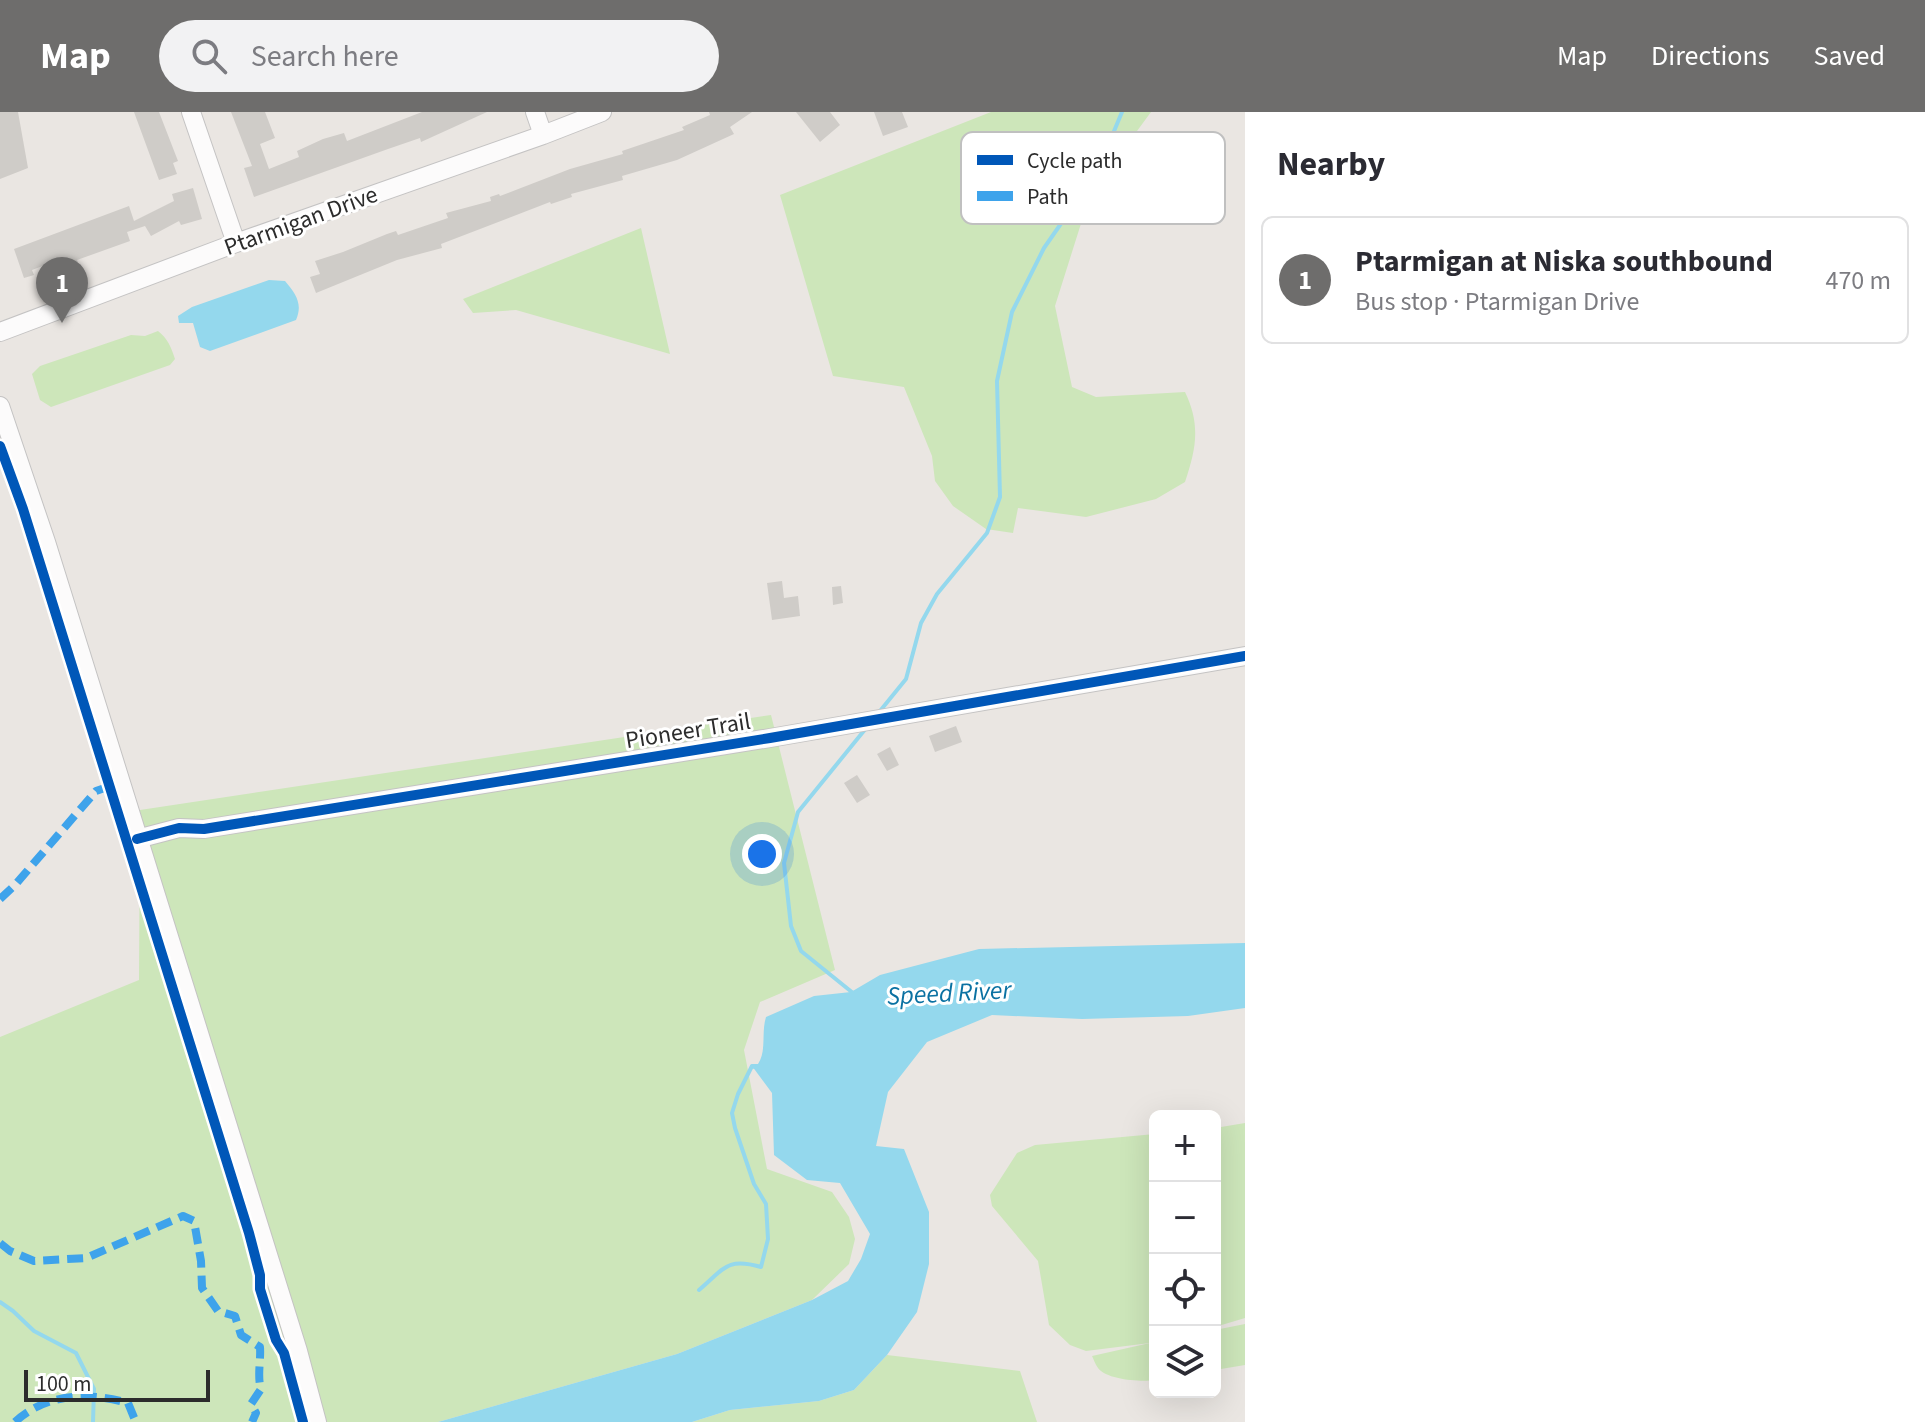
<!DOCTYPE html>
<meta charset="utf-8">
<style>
body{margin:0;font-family:"Source Sans 3",sans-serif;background:#f2f2f3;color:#2b2b33}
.controls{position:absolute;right:24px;bottom:24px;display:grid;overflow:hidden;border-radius:12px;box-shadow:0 8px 32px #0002}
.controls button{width:72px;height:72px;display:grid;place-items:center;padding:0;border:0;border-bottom:2px solid #e1e1e2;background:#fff;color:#2b2b33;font:40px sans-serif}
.scale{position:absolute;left:24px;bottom:20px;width:186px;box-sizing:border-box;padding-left:8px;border:4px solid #2c2c2c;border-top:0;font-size:22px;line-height:28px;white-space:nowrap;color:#2c2c2c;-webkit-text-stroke:6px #fff;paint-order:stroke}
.you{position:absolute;left:762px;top:742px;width:28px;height:28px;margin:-20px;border:6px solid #fff;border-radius:50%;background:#1a73e8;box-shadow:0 0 0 12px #1a73e833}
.badge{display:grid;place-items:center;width:52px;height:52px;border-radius:50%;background:#6e6d6c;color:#fff;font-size:26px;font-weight:700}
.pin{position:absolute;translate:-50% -66px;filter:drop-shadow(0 2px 4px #0008)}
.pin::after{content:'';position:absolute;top:42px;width:28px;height:24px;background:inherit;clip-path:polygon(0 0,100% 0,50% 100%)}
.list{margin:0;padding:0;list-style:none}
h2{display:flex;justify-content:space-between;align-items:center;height:104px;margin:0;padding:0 32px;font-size:34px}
h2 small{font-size:26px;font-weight:400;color:#7c7c81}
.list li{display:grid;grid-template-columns:52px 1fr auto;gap:24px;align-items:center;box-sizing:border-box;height:128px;margin:0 16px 16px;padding:0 16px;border:2px solid #e1e1e2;border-radius:12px}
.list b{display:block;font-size:30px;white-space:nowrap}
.list p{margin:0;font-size:26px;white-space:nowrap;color:#7c7c81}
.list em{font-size:26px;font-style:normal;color:#7c7c81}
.icon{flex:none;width:44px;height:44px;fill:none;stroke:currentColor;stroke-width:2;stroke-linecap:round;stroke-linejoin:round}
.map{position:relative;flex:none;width:1245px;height:1310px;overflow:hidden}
header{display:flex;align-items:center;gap:48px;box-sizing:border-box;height:112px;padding:0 40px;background:#6e6d6c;color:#fff}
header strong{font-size:38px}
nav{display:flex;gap:44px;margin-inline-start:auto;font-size:28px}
.search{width:560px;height:72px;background:#f2f2f3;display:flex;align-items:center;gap:20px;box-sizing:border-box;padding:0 28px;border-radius:44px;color:#7c7c81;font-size:30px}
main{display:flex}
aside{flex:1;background:#fff}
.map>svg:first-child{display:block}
</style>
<header>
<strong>Map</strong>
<div class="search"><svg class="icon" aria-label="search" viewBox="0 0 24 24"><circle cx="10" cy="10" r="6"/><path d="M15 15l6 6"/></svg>Search here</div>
<nav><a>Map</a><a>Directions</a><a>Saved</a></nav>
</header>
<main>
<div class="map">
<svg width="1245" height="1310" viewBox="0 0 1245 1310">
<rect width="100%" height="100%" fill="#eae6e2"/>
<path fill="#cde6ba" d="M991,0H1151L1090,83L1055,194L1072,275L1096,285L1185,280C1201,313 1196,337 1185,370L1156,387L1086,405L1018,396L1013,421L986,417L953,394L935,369L932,344L904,275L833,264L780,83Z
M641,116L670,242L516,198L473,201L463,187Z
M158,219C168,227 171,235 175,247L170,253L51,295L40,288L32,262L40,254L131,223L145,224Z
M771,603L835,858L760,890L744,938L767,1057L832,1080L849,1105L855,1127L849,1152L812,1188L677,1242L438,1310H0V925L139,868L140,698Z
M1245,1011V1206L1215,1215V1016Z
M1155,1022V1268C1141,1270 1107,1268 1098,1256C1095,1252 1094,1248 1092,1244L1150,1231L1086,1239L1070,1233L1049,1213L1038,1149L992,1094L990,1083L1017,1041L1035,1033Z
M1245,1212V1253L1215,1258V1218Z
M887,1243L1020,1259L1037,1310H692L730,1298L819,1289L854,1278Z"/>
<path fill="#94d8ed" d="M269,168L285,169C296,182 303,192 296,208L210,239L200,235L193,211H179L178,204L192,195Z
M1245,831V896L1188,904L1082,907L992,903L927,930L888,980L876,1034L904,1037L929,1100V1152L917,1200L887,1243L854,1278L819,1289L730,1298L692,1310H438L677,1242L812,1188L848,1169L861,1147L870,1122L840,1071L807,1068L774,1043L772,981L752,954V952H758C767,938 761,921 766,905L814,884L851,880L880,863L979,837Z"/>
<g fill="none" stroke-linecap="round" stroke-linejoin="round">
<path stroke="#94d8ed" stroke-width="4" d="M880,599L906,567L921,511L937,482L987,421L1000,385L997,269L1012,200L1044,136L1097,60L1122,0
M853,881L801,839L791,814L784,751L798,700L867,615
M699,1178C724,1157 726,1145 761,1155L768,1127L766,1092L754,1072L735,1016L732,1001L738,982L752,954L755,955
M0,1190L13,1199L34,1219L76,1241L94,1277L93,1310"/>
</g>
<path fill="#cfccc8" d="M0,0H18L28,56L0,67Z
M134,0H159L178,49L173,51L177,62L159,68Z
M231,0H265L275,26L260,32L269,57L299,45L297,39L323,27L344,21L347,29L422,0H487L421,30L420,26L388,37L254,85L244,56L252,54Z
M709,0H752L730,15L734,22L677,48L622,64L623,68L571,82L572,85L551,92L550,90L441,132L442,136L397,148L316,181L310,165L320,162L315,149L343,140L387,122L396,119L398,123L448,106L446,101L491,89L490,85L499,82L500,84L570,57L623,42L622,39L684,18L682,15L710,3Z
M796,0H830L840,13L820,30Z
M874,0H902L908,15L883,24Z
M193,76L202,107L181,113L179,109L151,124L145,114L127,120L130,129L77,148L78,150L67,154L64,146L32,158L34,163L24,166L14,137L129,94L134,109L174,89L172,82Z
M782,469L784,486L798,484L800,504L772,508L767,471Z
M841,474L843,491L833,493L832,475Z
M956,614L962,630L935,640L929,624Z
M890,635L899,653L887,659L877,642Z
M857,663L870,683L857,691L844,671Z"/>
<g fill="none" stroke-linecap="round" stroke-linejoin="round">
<g stroke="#c4c3c3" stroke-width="20">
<path id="minor" d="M191,0L236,131
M535,0L543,23
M0,220L236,131L543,23L602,0
M0,294L46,430L298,1239L317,1310
M137,727L179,716L204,717L770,626L1245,544"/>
</g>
<use href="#minor" stroke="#fcfbfb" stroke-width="18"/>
<path stroke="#3ea3eb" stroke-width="8" stroke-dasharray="16 8" stroke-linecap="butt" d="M0,787L15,773L96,679L116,672
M0,1131L10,1139L34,1149L86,1146L183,1104L194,1109L201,1149L202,1176L218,1199L235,1204L241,1223L260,1235C261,1249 257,1264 261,1277L251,1292L256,1301L252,1310
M15,1310C46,1281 89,1280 128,1291L135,1308L139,1310"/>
<g stroke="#fff" stroke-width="15">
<path id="cycleway" d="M0,334L23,397L249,1121L260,1163V1177L276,1228L284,1241L303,1310
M137,727L179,716L204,717L770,626L1245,544"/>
</g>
<use href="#cycleway" stroke="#0057b8" stroke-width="10"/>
</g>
<g text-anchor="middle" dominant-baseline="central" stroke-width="6" stroke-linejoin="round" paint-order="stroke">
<g font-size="24" fill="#2c2c2c" stroke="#fff">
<text transform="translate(301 109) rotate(-20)">Ptarmigan Drive</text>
<text transform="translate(688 619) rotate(-9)">Pioneer Trail</text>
</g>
<g font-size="26" font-style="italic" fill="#0a71a2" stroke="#fff">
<text transform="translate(949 881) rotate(-3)">Speed River</text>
</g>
</g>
<rect x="961" y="20" width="264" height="92" rx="12" fill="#fff" stroke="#c0c0c0" stroke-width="2"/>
<rect x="977" y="43" width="36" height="10" fill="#0057b8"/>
<rect x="977" y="79" width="36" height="10" fill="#3ea3eb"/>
<g font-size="22" fill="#2c2c2c">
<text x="1027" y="56">Cycle path</text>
<text x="1027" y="92">Path</text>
</g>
</svg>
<div class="controls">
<button>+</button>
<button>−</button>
<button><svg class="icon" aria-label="locate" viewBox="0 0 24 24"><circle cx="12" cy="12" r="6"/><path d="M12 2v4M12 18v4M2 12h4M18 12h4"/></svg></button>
<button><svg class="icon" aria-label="layers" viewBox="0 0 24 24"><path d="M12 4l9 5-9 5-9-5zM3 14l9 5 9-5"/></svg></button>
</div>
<div class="scale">100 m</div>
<div class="you"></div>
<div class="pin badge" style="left:62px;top:211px">1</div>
</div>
<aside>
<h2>Nearby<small></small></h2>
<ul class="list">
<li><span class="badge">1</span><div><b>Ptarmigan at Niska southbound</b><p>Bus stop · Ptarmigan Drive</p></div><em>470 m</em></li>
</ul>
</aside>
</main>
